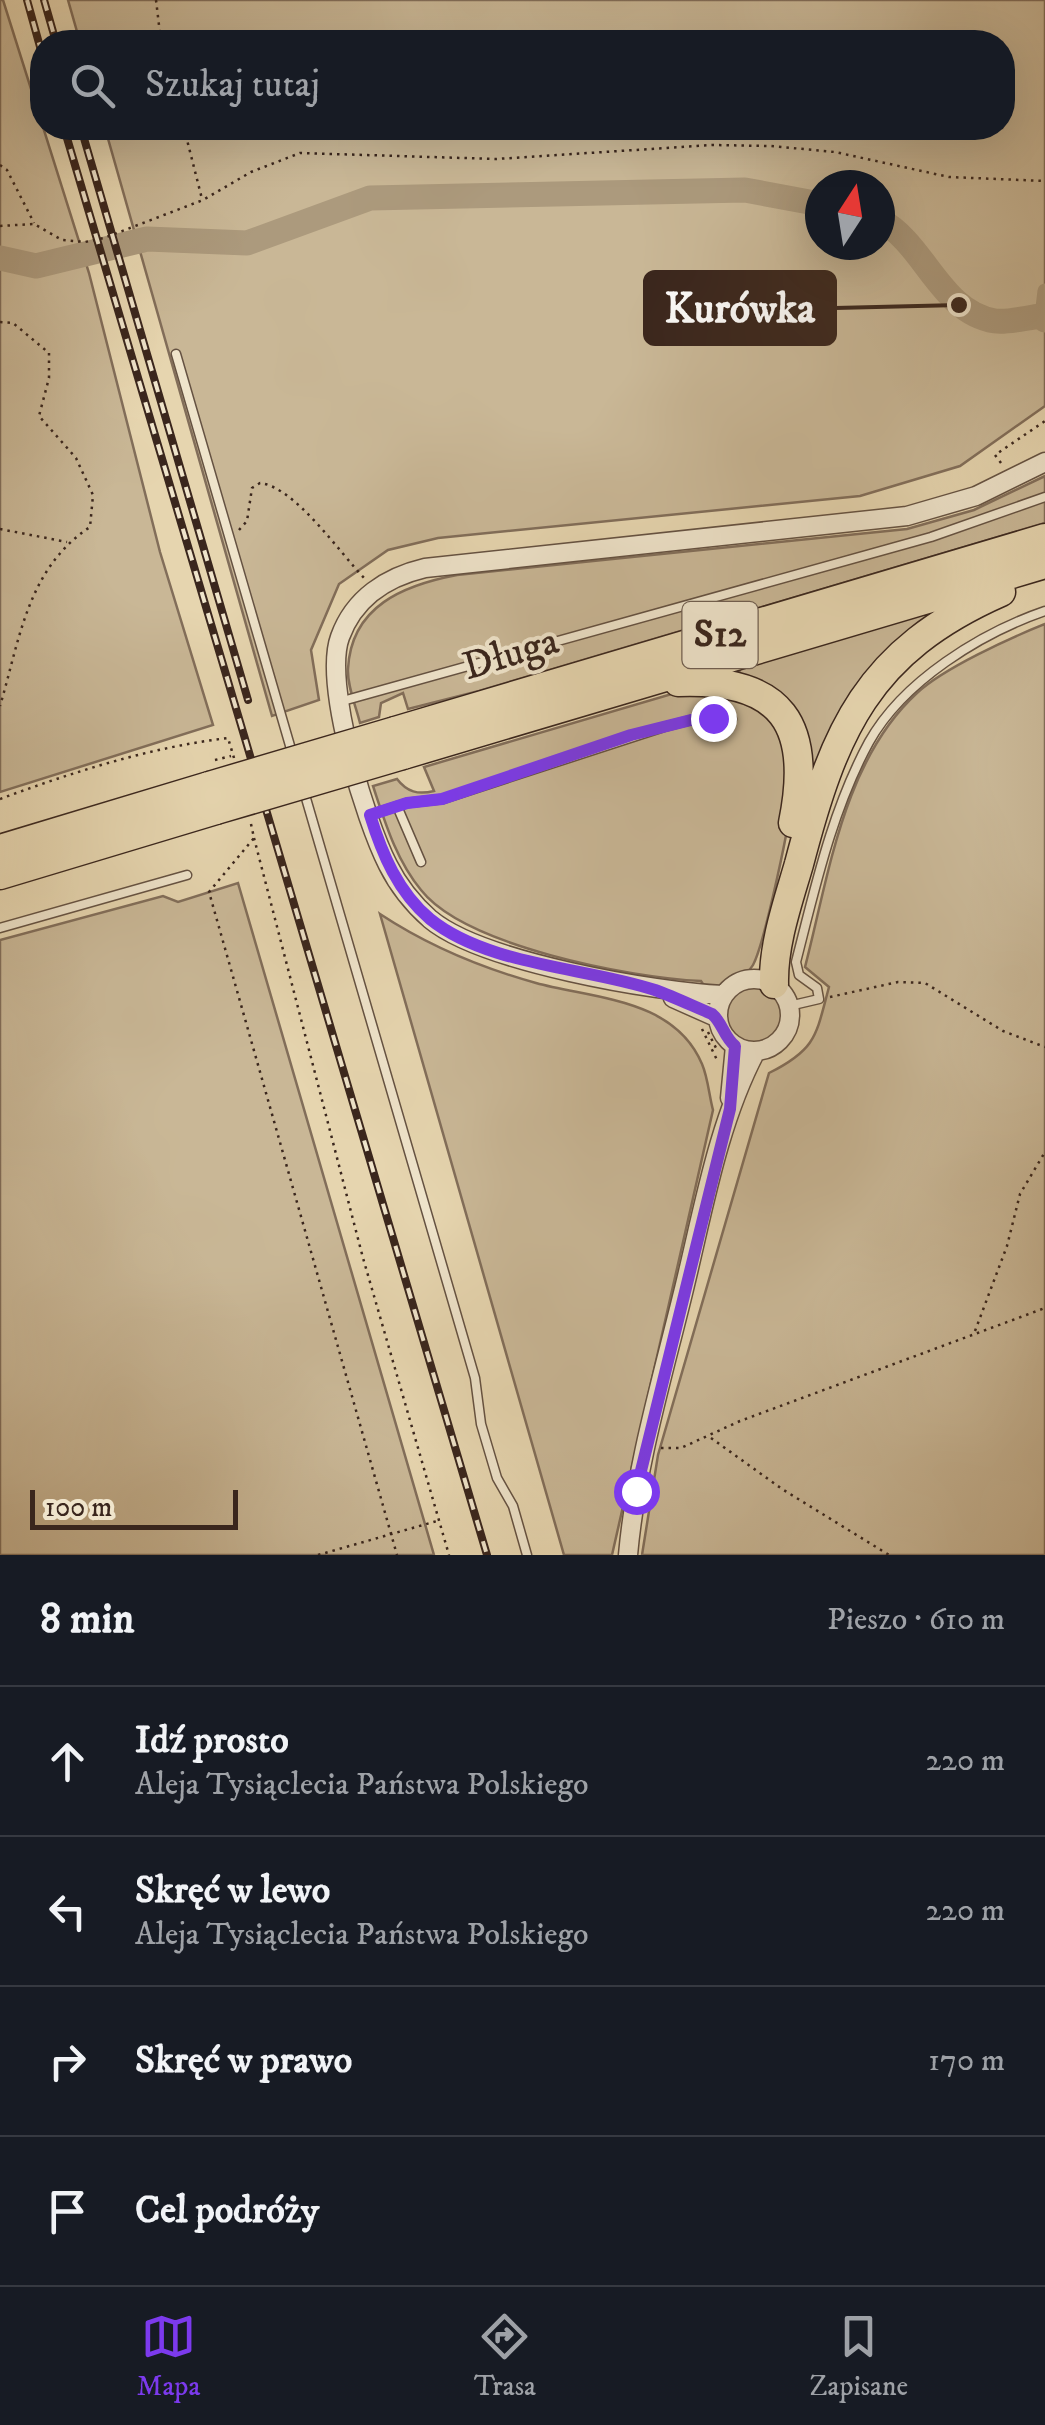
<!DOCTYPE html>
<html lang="pl">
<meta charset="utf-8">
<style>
body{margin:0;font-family:"IM FELL DW Pica",serif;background:#20242c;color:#f1f3f6}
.compass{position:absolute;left:805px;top:170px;width:90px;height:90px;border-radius:50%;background:#171b24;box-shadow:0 10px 40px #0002;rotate:12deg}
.scale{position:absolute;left:30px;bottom:25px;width:208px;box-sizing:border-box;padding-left:10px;border:5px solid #3a261d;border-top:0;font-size:28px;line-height:35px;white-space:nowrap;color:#3a261d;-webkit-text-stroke:8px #efe4cb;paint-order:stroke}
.stop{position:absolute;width:30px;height:30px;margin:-22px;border:8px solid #7c3aed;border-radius:50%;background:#fff}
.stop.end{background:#7c3aed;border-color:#fff;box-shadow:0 2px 10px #0008}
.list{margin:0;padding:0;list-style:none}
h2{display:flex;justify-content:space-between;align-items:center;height:130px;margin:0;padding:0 40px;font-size:42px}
h2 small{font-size:32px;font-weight:400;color:#9ea1a6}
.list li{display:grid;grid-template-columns:65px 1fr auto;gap:30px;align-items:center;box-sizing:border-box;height:150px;padding:0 40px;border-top:2px solid #363941}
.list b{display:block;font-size:38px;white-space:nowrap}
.list p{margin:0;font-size:32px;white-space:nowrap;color:#9ea1a6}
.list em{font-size:32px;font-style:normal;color:#9ea1a6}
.icon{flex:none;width:55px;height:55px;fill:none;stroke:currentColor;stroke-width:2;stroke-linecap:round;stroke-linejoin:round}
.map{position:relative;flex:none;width:1045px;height:1555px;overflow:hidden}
.search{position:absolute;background:#171b24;box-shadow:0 10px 40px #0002;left:30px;right:30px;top:30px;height:110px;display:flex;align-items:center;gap:25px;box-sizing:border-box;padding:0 35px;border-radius:40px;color:#9ea1a6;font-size:38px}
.sheet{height:730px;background:#171b24}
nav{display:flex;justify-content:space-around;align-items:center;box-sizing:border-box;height:140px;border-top:2px solid #363941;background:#171b24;font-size:28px;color:#9ea1a6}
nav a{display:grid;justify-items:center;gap:5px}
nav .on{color:#7c3aed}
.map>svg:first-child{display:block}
</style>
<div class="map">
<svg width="1045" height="1555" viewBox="0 0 1045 1555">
<rect width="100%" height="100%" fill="#e6d5af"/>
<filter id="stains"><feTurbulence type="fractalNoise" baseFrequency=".002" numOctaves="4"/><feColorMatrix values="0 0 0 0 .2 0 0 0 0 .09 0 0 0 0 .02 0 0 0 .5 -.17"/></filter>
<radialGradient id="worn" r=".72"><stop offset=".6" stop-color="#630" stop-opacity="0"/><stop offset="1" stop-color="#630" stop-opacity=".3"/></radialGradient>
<path fill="#c9b796" stroke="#826e5a" stroke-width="2.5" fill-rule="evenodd" d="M0,0H3L89,273L160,552L213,725L0,792Z
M68,0H1045V406L960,466L860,496L438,538L388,550L339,584L311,650L319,700L272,716L105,128H1002V42H80ZM820,185H880V245H820Z
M1045,476V523L479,691L408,709L403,693L381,703L379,717L360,723C356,706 347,686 348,669C351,606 404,585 457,575L907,529L974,510Z
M955,604L913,635L812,786L809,771L738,674L741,668Z
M1045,624V1555H642L658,1455L769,1073C817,1049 816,1035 829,987L805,967C829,875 843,761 917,693C944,668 1010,638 1045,624Z
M675,693L736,694L776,722C781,744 790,768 792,790C793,813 764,945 753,965C745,979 722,988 707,990L701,981C631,978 465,946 421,890C396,860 385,822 373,786L397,779C407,792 418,795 434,791L424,767Z
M238,883L434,1555H0V940L163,896L178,902Z
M380,914C427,945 482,968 536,983C594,999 674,998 702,1064C708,1078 709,1095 713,1110L612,1555H564Z
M726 1015a29 29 0 1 1 58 0a29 29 0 1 1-58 0Z"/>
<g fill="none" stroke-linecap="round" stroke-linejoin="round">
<path stroke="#ac9a7d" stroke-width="15" d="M1042,316L1045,291"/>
<path stroke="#ac9a7d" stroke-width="25" d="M880,220C925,244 940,312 995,321C1009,323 1028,317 1042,316L1045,320
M0,258L36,266L147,239L247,243L370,198L745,190L820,204"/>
<g stroke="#655242" stroke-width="11">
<path id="service" d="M176,354L293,756
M339,702L931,537L1045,497
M303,788L475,1378L481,1424L497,1478L513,1506L527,1555
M397,806L421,862
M370,815L407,803L443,799L664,727L691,720L732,719
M0,928L187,875
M789,1006L819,999L817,988L799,975L796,962C815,888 832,810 869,742C903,681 981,633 1045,611"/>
</g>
<g stroke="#655242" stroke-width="21">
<path id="tertiary" d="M718 1015a36 36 0 1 1 72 0a36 36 0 1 1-72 0Z
M723,995C655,992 481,962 430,919C413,904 398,885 388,865C365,820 323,683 340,637C354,598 387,577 425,568L907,516L976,496L1045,462
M673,998L718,1018
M730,1098L735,1046
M628,1555C636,1466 662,1379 683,1293C703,1212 717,1125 756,1051"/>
</g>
<g stroke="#3a261d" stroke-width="31">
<path id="motorway" d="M678,682C783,678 813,725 793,823
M395,731L1045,538
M403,755L1045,564
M0,849L209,786
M0,875L216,810
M774,984C773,944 788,902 799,864C834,730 867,651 1001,592"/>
</g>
<path stroke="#3a261d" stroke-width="2.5" stroke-dasharray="2.5 5" stroke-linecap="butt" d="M156,0L161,42
M184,128L202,199
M0,165L7,170L34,223
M0,226L34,224L62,240L85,242L104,238L203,200L251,172L300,153L496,159L712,145L771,146L835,152L949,177L1045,181
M0,322L13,323L49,353V378L39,416L76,458L93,495L90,527C27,569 20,639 0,706
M1001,463L995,455L1045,421
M0,529L67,542
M239,530L247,521L252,488L260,483C295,487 339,552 365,579
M215,760L231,756
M0,799C73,772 151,747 228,738L234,758
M251,824L254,838L209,892L397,1555
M254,838L363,1258L449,1555
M830,997L898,982L925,983L1003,1031L1045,1047
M702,1029L718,1062
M708,1032L718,1052
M975,1331L1007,1246L1020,1194L1045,1152
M711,1438L782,1489L889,1555
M661,1448H681L740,1421L1045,1308
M318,1555L437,1521"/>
<use href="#service" stroke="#efe4cb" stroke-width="8"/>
<use href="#tertiary" stroke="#efe4cb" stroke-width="18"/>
<use href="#motorway" stroke="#e6d5af" stroke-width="28"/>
<g stroke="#3a261d" stroke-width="8">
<path id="rail" d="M27,0L42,54
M44,0L56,42
M64,128L487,1555
M81,128L248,700"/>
</g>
<use href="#rail" stroke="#efe4cb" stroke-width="4" stroke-dasharray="11" stroke-linecap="butt"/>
<g stroke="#3a261d" stroke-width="31" stroke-linecap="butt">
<path id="motorway-bridge" d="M209,786L395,731
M216,810L403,755"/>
</g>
<use href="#motorway-bridge" stroke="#e6d5af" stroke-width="28"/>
</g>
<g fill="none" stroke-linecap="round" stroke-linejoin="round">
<path stroke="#7c3aed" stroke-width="12" d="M636,1491L730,1109L735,1046C724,1037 722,1022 712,1014C693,1006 674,997 655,990C586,967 488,966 430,919C398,892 382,854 370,815L407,803L442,799L631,735L691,720L713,718"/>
</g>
<g text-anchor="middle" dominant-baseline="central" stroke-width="8" stroke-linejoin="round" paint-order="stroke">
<rect fill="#efe4cb" stroke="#705f51" stroke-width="2.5" x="682.5" y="602" width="75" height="66" rx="8"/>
<g font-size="38" font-weight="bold" fill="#3a261d">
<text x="720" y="635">S12</text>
</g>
<g font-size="40" fill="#3a261d" stroke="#efe4cb">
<text transform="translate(511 655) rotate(-17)">Długa</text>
</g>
</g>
<path fill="none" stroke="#3a261d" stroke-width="4" d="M959 305L835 308"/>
<circle fill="#3a261d" stroke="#efe4cb" stroke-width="4" cx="959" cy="305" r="10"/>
<rect fill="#3a261d" stroke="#3a261d" stroke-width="4" x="645" y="272" width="190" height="72" rx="10"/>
<g font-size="42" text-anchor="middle" font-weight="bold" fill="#fff">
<text x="740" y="322">Kurówka</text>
</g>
<rect width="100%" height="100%" filter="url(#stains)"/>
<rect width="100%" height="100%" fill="url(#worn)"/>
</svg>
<svg class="compass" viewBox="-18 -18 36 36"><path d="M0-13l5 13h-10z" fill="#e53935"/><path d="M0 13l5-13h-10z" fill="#9ea1a6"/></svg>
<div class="scale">100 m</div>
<div class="stop" style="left:636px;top:1491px"></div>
<div class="stop end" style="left:713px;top:718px"></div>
<div class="search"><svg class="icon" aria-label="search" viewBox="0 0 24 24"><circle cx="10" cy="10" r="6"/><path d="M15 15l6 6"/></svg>Szukaj tutaj</div>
</div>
<section class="sheet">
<h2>8 min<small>Pieszo · 610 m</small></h2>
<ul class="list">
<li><svg class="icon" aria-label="ahead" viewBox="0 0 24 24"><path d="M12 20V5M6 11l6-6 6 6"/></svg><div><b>Idź prosto</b><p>Aleja Tysiąclecia Państwa Polskiego</p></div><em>220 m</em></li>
<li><svg class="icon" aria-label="left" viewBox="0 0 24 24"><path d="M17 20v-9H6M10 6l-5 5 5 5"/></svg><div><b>Skręć w lewo</b><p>Aleja Tysiąclecia Państwa Polskiego</p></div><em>220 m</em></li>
<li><svg class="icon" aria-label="right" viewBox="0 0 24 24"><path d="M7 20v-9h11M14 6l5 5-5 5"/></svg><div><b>Skręć w prawo</b></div><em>170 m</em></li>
<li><svg class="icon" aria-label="arrive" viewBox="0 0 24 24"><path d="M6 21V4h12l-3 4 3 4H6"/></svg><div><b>Cel podróży</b></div></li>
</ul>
</section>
<nav>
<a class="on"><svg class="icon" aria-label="map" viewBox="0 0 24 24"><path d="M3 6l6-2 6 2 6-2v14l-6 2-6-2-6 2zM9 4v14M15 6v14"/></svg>Mapa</a>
<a><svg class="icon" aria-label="directions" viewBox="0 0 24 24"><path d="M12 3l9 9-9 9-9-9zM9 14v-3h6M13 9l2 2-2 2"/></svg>Trasa</a>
<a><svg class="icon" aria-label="saved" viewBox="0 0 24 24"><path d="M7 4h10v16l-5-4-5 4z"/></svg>Zapisane</a>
</nav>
